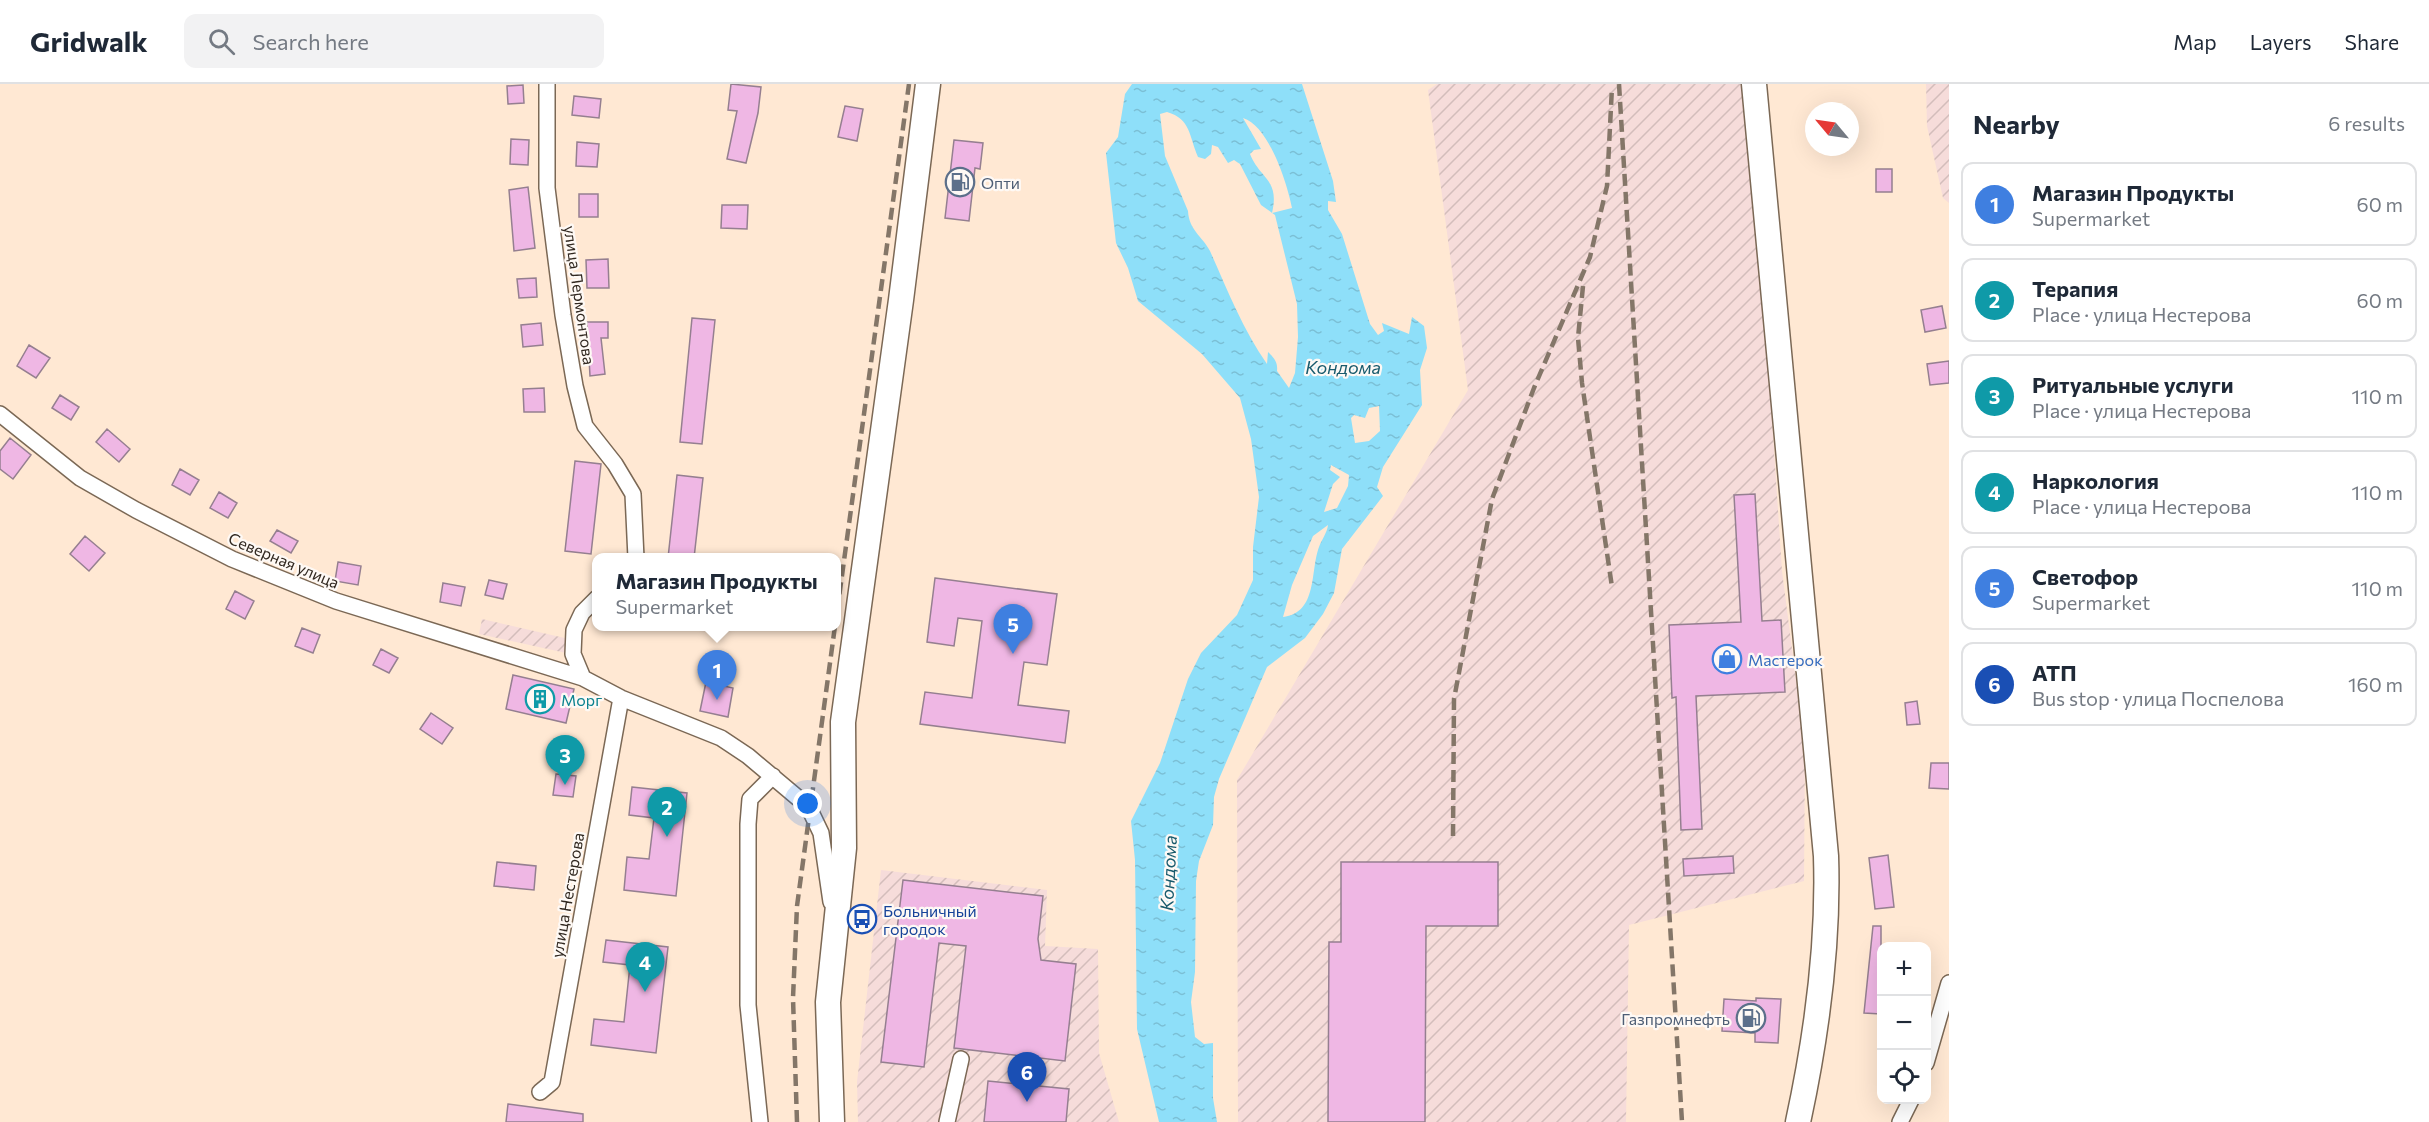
<!DOCTYPE html>
<meta charset="utf-8">
<style>
body{margin:0;font-family:Commissioner,sans-serif;background:#f2f2f3;color:#1f2937}
.controls{position:absolute;right:18px;bottom:18px;display:grid;overflow:hidden;border-radius:12px;box-shadow:0 6px 24px #0002}
.controls button{width:54px;height:54px;display:grid;place-items:center;padding:0;border:0;border-bottom:2px solid #e0e1e3;background:#fff;color:#1f2937;font:30px sans-serif}
.compass{position:absolute;left:1805px;top:18px;width:54px;height:54px;border-radius:50%;background:#fff;box-shadow:0 6px 24px #0002;rotate:299deg}
.you{position:absolute;left:808px;top:720px;width:21px;height:21px;margin:-15px;border:4px solid #fff;border-radius:50%;background:#1a73e8;box-shadow:0 0 0 9px #1a73e833}
.badge{display:grid;place-items:center;width:39px;height:39px;border-radius:50%;background:#d93025;color:#fff;font-size:20px;font-weight:700}
.pin{position:absolute;translate:-50% -50px;filter:drop-shadow(0 2px 3px #0008)}
.pin::after{content:'';position:absolute;top:32px;width:21px;height:18px;background:inherit;clip-path:polygon(0 0,100% 0,50% 100%)}
.popup{position:absolute;left:592px;top:469px;width:249px;height:78px;box-sizing:border-box;display:grid;place-content:center;border-radius:12px;background:#fff;filter:drop-shadow(0 2px 4px #0005);font-size:20px;white-space:nowrap;color:#747a83}
.popup b{font-size:22px;color:#1f2937}
.popup::after{content:'';position:absolute;left:50%;top:100%;margin-left:-12px;border:12px solid transparent;border-top-color:#fff}
.list{margin:0;padding:0;list-style:none}
h2{display:flex;justify-content:space-between;align-items:center;height:78px;margin:0;padding:0 24px;font-size:26px}
h2 small{font-size:20px;font-weight:400;color:#747a83}
.list li{display:grid;grid-template-columns:39px 1fr auto;gap:18px;align-items:center;box-sizing:border-box;height:84px;margin:0 12px 12px;padding:0 12px;border:2px solid #e0e1e3;border-radius:12px}
.list b{display:block;font-size:22px;white-space:nowrap}
.list p{margin:0;font-size:20px;white-space:nowrap;color:#747a83}
.list em{font-size:20px;font-style:normal;color:#747a83}
.icon{flex:none;width:33px;height:33px;fill:none;stroke:currentColor;stroke-width:2;stroke-linecap:round;stroke-linejoin:round}
.map{position:relative;flex:none;width:1949px;height:1038px;overflow:hidden}
header{display:flex;align-items:center;gap:36px;box-sizing:border-box;height:84px;padding:0 30px;background:#fff;border-bottom:2px solid #e0e1e3}
header strong{font-size:28px}
nav{display:flex;gap:33px;margin-inline-start:auto;font-size:21px}
.search{width:420px;height:54px;background:#f2f2f3;display:flex;align-items:center;gap:15px;box-sizing:border-box;padding:0 21px;border-radius:12px;color:#747a83;font-size:22px}
main{display:flex}
aside{flex:1;background:#fff}
.map>svg:first-child{display:block}
</style>
<header>
<strong>Gridwalk</strong>
<div class="search"><svg class="icon" aria-label="search" viewBox="0 0 24 24"><circle cx="10" cy="10" r="6"/><path d="M15 15l6 6"/></svg>Search here</div>
<nav><a>Map</a><a>Layers</a><a>Share</a></nav>
</header>
<main>
<div class="map">
<svg width="1949" height="1038" viewBox="0 0 1949 1038">
<defs>
<pattern id="industrial-furrows" width="10" height="10" patternUnits="userSpaceOnUse" patternTransform="scale(1.5)"><rect width="10" height="10" fill="#f6dcda"/><path d="M-1 1l2-2M0 10L10 0M9 11l2-2" fill="none" stroke="#d3bdbb"/></pattern>
<pattern id="water-ripples" width="26" height="14" patternUnits="userSpaceOnUse" patternTransform="scale(1.5)"><rect width="26" height="14" fill="#8edff9"/><path d="M2 4q2-2 4 0t4 0M15 11q2-2 4 0t4 0" fill="none" stroke="#7bbfd5"/></pattern>
</defs>
<rect width="100%" height="100%" fill="#ffe8d3"/>
<path fill="url(#industrial-furrows)" d="M1437,0H1750L1782,487L1805,666L1804,797L1629,841L1626,1038H1238L1237,696L1468,306L1428,6Z
M1926,0H1949V119L1943,114L1927,42Z
M482,535L569,555L566,569L479,550Z
M881,786L1047,806L1045,862L1098,865L1099,969L1119,1038H858L857,998Z"/>
<path fill="url(#water-ripples)" fill-rule="evenodd" d="M1132,0H1302L1333,97L1336,118L1328,117V126L1342,150L1370,240L1378,251L1384,247L1382,239L1409,250L1412,233L1424,242L1427,264L1420,286L1422,321L1383,383L1377,403L1383,412L1342,465L1334,509L1323,530L1305,554L1267,583L1219,695L1214,713L1213,741L1199,777L1196,797L1195,888L1191,918L1195,953L1204,960L1213,959V1014L1217,1038H1159L1137,945L1135,776L1131,737L1160,679L1188,595L1201,569L1237,531L1253,496V463L1259,413L1251,355L1240,314L1202,270L1138,217L1128,184L1116,159L1106,69L1118,53L1125,10ZM1167,28C1191,35 1189,52 1198,73L1205,75L1211,70L1212,61L1218,63L1228,79L1234,76L1240,80L1261,121L1275,131L1297,220L1298,253L1295,289L1289,304L1277,287C1278,278 1274,274 1268,268L1267,280C1243,246 1227,205 1210,167C1202,152 1189,146 1188,127L1165,72L1160,30ZM1243,34C1269,42 1287,99 1292,124L1272,129C1280,95 1260,95 1250,70L1254,66L1261,65ZM1379,322L1380,347L1369,357L1355,359L1351,334L1354,331L1365,334L1369,324ZM1331,381L1349,391L1348,402L1337,424L1324,428L1333,400L1340,393L1330,386ZM1328,441C1327,449 1322,455 1319,463C1310,487 1318,529 1283,533L1292,501L1313,452Z"/>
<path fill="#efb7e4" stroke="#957f90" stroke-width="1.5" d="M731,0L761,3L758,29L746,79L727,75L737,27L728,26Z
M523,1L524,19L508,20L507,2Z
M574,12L601,15L599,34L572,31Z
M845,22L863,25L857,57L838,53Z
M511,55L529,56L528,81L510,80Z
M954,56L983,59L980,85L975,84L969,137L945,134Z
M577,58L599,60L597,83L576,82Z
M1876,85H1892V108H1876Z
M528,103L535,164L514,167L509,106Z
M579,110H598V133H579Z
M722,121H748L747,145L721,144Z
M608,175L609,204H587L586,176Z
M536,194L537,213L519,214L517,195Z
M1942,222L1946,244L1925,248L1921,226Z
M692,234L715,236L702,360L680,358Z
M587,238H608V254H601L605,290L590,292Z
M541,239L543,261L523,263L521,241Z
M29,261L50,274L36,294L17,282Z
M1949,277V299L1930,301L1927,280Z
M544,304L545,328H524L523,305Z
M60,311L79,323L71,336L52,324Z
M107,345L130,365L119,378L96,358Z
M10,354L31,371L13,395L0,385V367Z
M575,377L601,380L591,470L565,467Z
M180,385L199,396L190,411L172,401Z
M677,391L703,394L694,474H668Z
M219,408L237,419L228,434L210,424Z
M1755,410L1762,537L1781,536L1785,608L1696,612L1702,745L1681,746L1676,613L1672,614L1669,541L1741,538L1734,411Z
M277,446L298,457L291,469L270,457Z
M85,452L105,469L89,487L70,470Z
M338,478L361,482L358,501L335,497Z
M935,494L1057,510L1047,581L1024,578L1018,621L1069,627L1065,659L920,640L925,608L972,614L982,537L958,534L954,562L927,558Z
M489,496L507,500L503,515L485,511Z
M443,499L465,503L461,522L440,518Z
M235,507L254,517L245,535L226,525Z
M302,544L320,551L313,569L295,562Z
M381,565L398,574L389,589L373,581Z
M513,591L574,605L566,639L506,625Z
M706,598L733,604L728,633L700,627Z
M1917,617L1920,640L1907,641L1905,619Z
M431,629L453,644L442,660L420,645Z
M1931,679H1949V705L1929,704Z
M556,690L576,692L573,713L553,711Z
M632,703L687,709L676,812L624,806L627,773L649,775L654,734L629,731Z
M1888,771L1894,823L1875,825L1869,774Z
M1733,772L1734,789L1684,792L1683,775Z
M497,778L536,782L534,806L494,802Z
M1341,778H1498V842H1426L1425,1038H1328L1329,858H1341Z
M903,796L1043,812L1038,855L1041,876L1076,880L1065,977L954,964L966,862L939,859L924,983L881,978Z
M1873,842H1881V930L1864,929Z
M606,856L668,863L656,969L591,961L594,935L624,938L630,881L603,878Z
M1756,914L1781,915L1778,959L1755,958V949L1722,947L1724,915L1756,917Z
M988,997L1069,1005L1066,1038H984Z
M508,1020L583,1030V1038H506Z"/>
<g fill="none" stroke-linecap="round" stroke-linejoin="round">
<g stroke="#7b6855" stroke-width="18">
<path id="street" d="M547,0V104L563,231L575,302L585,342L615,380L633,410L636,474
M0,330L80,394L136,426L232,475L336,517L583,594
M597,514L582,529L574,546L573,570L583,594L621,614L721,654L748,672L798,714L810,726L821,749L831,818
M1926,979L1949,899
M540,1008L552,998L621,614
M760,1038L748,921V740L750,715L773,692
M947,1038L961,975
M1900,1038L1911,1016"/>
</g>
<g stroke="#7b6855" stroke-width="27">
<path id="primary" d="M1754,0L1826,772C1829,862 1817,950 1798,1038
M832,1038L828,918L844,764L843,638L901,216L928,0"/>
</g>
<use href="#street" stroke="#fff" stroke-width="15"/>
<use href="#primary" stroke="#fff" stroke-width="24"/>
<path stroke="#847668" stroke-width="4.5" stroke-dasharray="12 6" stroke-linecap="butt" d="M1619,0L1682,1038
M1583,202L1578,254L1582,299L1612,503
M837,528L909,0
M1453,752L1454,615L1492,415L1534,304L1590,173L1607,102L1612,3
M797,1038L793,914L797,822L835,542"/>
</g>
<defs>
<g id="fuel-ring" transform="scale(1.5)"><circle r="9.5" fill="#fef9f5" stroke="#5c6f8a" stroke-width="1.5"/><path d="M-5.5-6h7V0h2V4h1.3V-2.5L3-4.5l.8-.8L6-3V5H2.5V1h-1V6h-7ZM-4.2-4.7v3.2H.2V-4.7Z" fill="#5c6f8a"/></g>
<g id="shop-ring" transform="scale(1.5)"><circle r="9.5" fill="#fef9f5" stroke="#3f7fe0" stroke-width="1.5"/><path d="M-5-2.5h2.3a2.7 3.5 0 0 1 5.4 0H5L5.5 6h-11ZM-1.5-2.5h3a1.5 2.3 0 0 0-3 0Z" fill="#3f7fe0"/></g>
<g id="building-ring" transform="scale(1.5)"><circle r="9.5" fill="#fef9f5" stroke="#0f9aa8" stroke-width="1.5"/><path d="M-4-6H4V6H1V3H-1V6H-4ZM-2.5-4.3h1.7v1.8h-1.7ZM.8-4.3h1.7v1.8H.8ZM-2.5-1h1.7V.8h-1.7ZM.8-1h1.7V.8H.8Z" fill="#0f9aa8"/></g>
<g id="bus-ring" transform="scale(1.5)"><circle r="9.5" fill="#fef9f5" stroke="#1a4fb4" stroke-width="1.5"/><path d="M-5-6H5V4H4V6H2V4H-2V6H-4V4H-5ZM-3.5-4V0h7V-4ZM-3.5 1.2v1.5H-2V1.2ZM2 1.2v1.5H3.5V1.2Z" fill="#1a4fb4"/></g>
</defs>
<g fill-rule="evenodd">
<use href="#fuel-ring" x="960" y="98"/>
<use href="#shop-ring" x="1727" y="575"/>
<use href="#building-ring" x="540" y="615"/>
<use href="#bus-ring" x="862" y="835"/>
<use href="#fuel-ring" x="1751" y="934"/>
</g>
<g text-anchor="middle" dominant-baseline="central" stroke-width="4.5" stroke-linejoin="round" paint-order="stroke">
<g font-size="16" fill="#4e5e75" stroke="#fef9f5" text-anchor="start">
<text x="981" y="98">Опти</text>
<text x="1730" y="934" text-anchor="end">Газпромнефть</text>
</g>
<g font-size="16" fill="#312820" stroke="#fef9f5">
<text transform="translate(580 211) rotate(82)">улица Лермонтова</text>
<text transform="translate(284 476) rotate(23)">Северная улица</text>
<text transform="translate(567 811) rotate(-80)">улица Нестерова</text>
</g>
<g font-size="16" fill="#366cbe" stroke="#fef9f5" text-anchor="start">
<text x="1748" y="575">Мастерок</text>
</g>
<g font-size="16" fill="#0d838f" stroke="#fef9f5" text-anchor="start">
<text x="561" y="615">Морг</text>
</g>
<g font-size="16" fill="#164399" stroke="#fef9f5" text-anchor="start">
<text x="883" y="826">Больничный<tspan x="883" dy="18">городок</tspan></text>
</g>
<g font-size="18" font-style="italic" fill="#195b6d" stroke="#fef9f5">
<text x="1343" y="283">Кондома</text>
<text transform="translate(1168 789) rotate(-87)">Кондома</text>
</g>
</g>
</svg>
<div class="controls">
<button>+</button>
<button>−</button>
<button><svg class="icon" aria-label="locate" viewBox="0 0 24 24"><circle cx="12" cy="12" r="6"/><path d="M12 2v4M12 18v4M2 12h4M18 12h4"/></svg></button>
</div>
<svg class="compass" viewBox="-18 -18 36 36"><path d="M0-13l5 13h-10z" fill="#e53935"/><path d="M0 13l5-13h-10z" fill="#747a83"/></svg>
<div class="you"></div>
<div class="pin badge" style="left:717px;top:616px;background:#3f7fe0">1</div>
<div class="popup"><b>Магазин Продукты</b>Supermarket</div>
<div class="pin badge" style="left:667px;top:753px;background:#0f9aa8">2</div>
<div class="pin badge" style="left:565px;top:701px;background:#0f9aa8">3</div>
<div class="pin badge" style="left:645px;top:908px;background:#0f9aa8">4</div>
<div class="pin badge" style="left:1013px;top:570px;background:#3f7fe0">5</div>
<div class="pin badge" style="left:1027px;top:1018px;background:#1a4fb4">6</div>
</div>
<aside>
<h2>Nearby<small>6 results</small></h2>
<ul class="list">
<li><span class="badge" style="background:#3f7fe0">1</span><div><b>Магазин Продукты</b><p>Supermarket</p></div><em>60 m</em></li>
<li><span class="badge" style="background:#0f9aa8">2</span><div><b>Терапия</b><p>Place · улица Нестерова</p></div><em>60 m</em></li>
<li><span class="badge" style="background:#0f9aa8">3</span><div><b>Ритуальные услуги</b><p>Place · улица Нестерова</p></div><em>110 m</em></li>
<li><span class="badge" style="background:#0f9aa8">4</span><div><b>Наркология</b><p>Place · улица Нестерова</p></div><em>110 m</em></li>
<li><span class="badge" style="background:#3f7fe0">5</span><div><b>Светофор</b><p>Supermarket</p></div><em>110 m</em></li>
<li><span class="badge" style="background:#1a4fb4">6</span><div><b>АТП</b><p>Bus stop · улица Поспелова</p></div><em>160 m</em></li>
</ul>
</aside>
</main>
